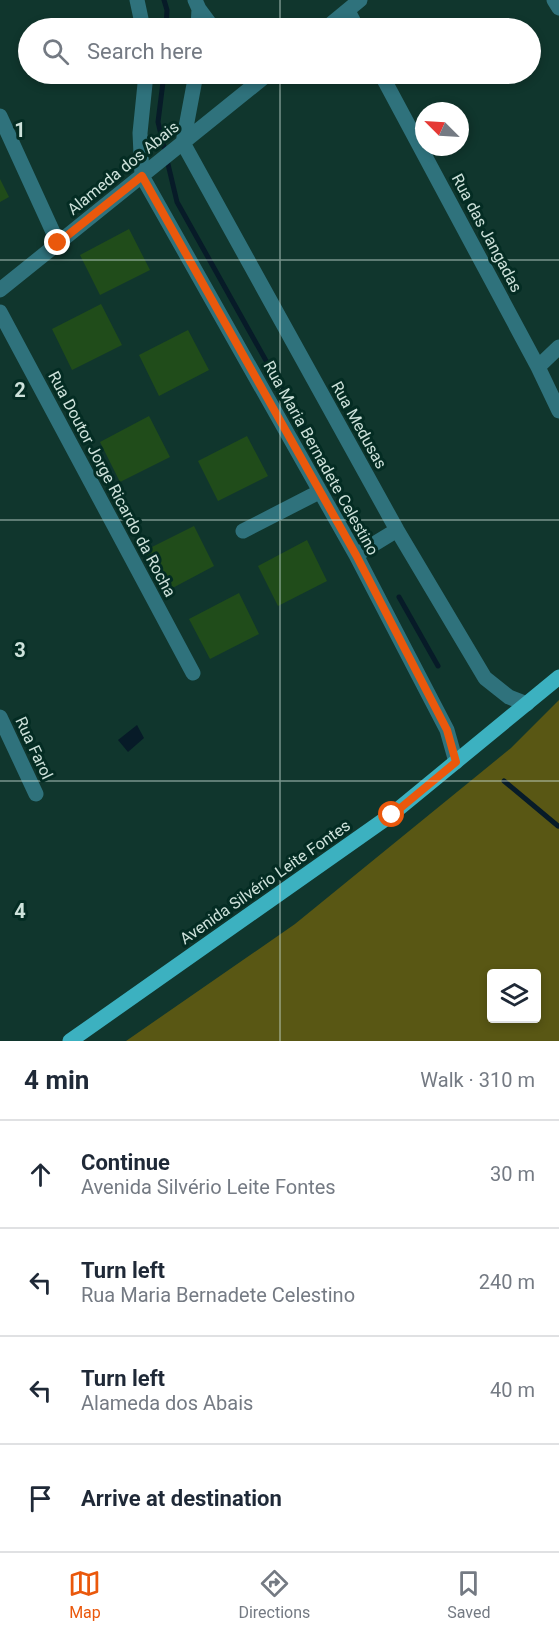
<!DOCTYPE html>
<meta charset="utf-8">
<style>
body{margin:0;font-family:Roboto,sans-serif;background:#f6f6f7;color:#1f2937}
.controls{position:absolute;right:18px;bottom:18px;display:grid;overflow:hidden;border-radius:6px;box-shadow:0 3px 9px #0003}
.controls button{width:54px;height:54px;display:grid;place-items:center;padding:0;border:0;border-bottom:2px solid #e0e1e3;background:#fff;color:#1f2937;font:30px sans-serif}
.compass{position:absolute;left:415px;top:102px;width:54px;height:54px;border-radius:50%;background:#fff;box-shadow:0 3px 9px #0003;rotate:294deg}
.stop{position:absolute;width:18px;height:18px;margin:-14px;border:4px solid #ea580c;border-radius:50%;background:#fff}
.stop.end{background:#ea580c;border-color:#fff;box-shadow:0 2px 6px #0008}
.list{margin:0;padding:0;list-style:none}
h2{display:flex;justify-content:space-between;align-items:center;height:78px;margin:0;padding:0 24px;font-size:26px}
h2 small{font-size:20px;font-weight:400;color:#747a83}
.list li{display:grid;grid-template-columns:39px 1fr auto;gap:18px;align-items:center;box-sizing:border-box;height:108px;padding:0 24px;border-top:2px solid #e0e1e3}
.list b{display:block;font-size:22px;white-space:nowrap}
.list p{margin:0;font-size:20px;white-space:nowrap;color:#747a83}
.list em{font-size:20px;font-style:normal;color:#747a83}
.icon{flex:none;width:33px;height:33px;fill:none;stroke:currentColor;stroke-width:2;stroke-linecap:round;stroke-linejoin:round}
.map{position:relative;flex:none;width:559px;height:1041px;overflow:hidden}
.search{position:absolute;background:#fff;box-shadow:0 3px 9px #0003;left:18px;right:18px;top:18px;height:66px;display:flex;align-items:center;gap:15px;box-sizing:border-box;padding:0 21px;border-radius:33px;color:#747a83;font-size:22px}
.sheet{height:510px;background:#fff}
nav{display:flex;justify-content:space-around;align-items:center;box-sizing:border-box;height:84px;border-top:2px solid #e0e1e3;background:#fff;font-size:16px;color:#747a83}
nav a{display:grid;justify-items:center;gap:3px}
nav .on{color:#ea580c}
.map>svg:first-child{display:block}
</style>
<div class="map">
<svg width="559" height="1041" viewBox="0 0 559 1041">
<rect width="100%" height="100%" fill="#10362d"/>
<path fill="#595714" fill-rule="evenodd" d="M559,700V1041H126L295,924L511,748ZM492,974H536V1018H492Z"/>
<path fill="#071b28" d="M137,725L144,738L128,752L118,740Z"/>
<g fill="none" stroke-linecap="round" stroke-linejoin="round">
<path stroke="#071b28" stroke-width="5" d="M164,0L167,10L166,28
M164,74L158,122L177,202L361,530
M399,597L438,666
M504,781L558,826"/>
</g>
<path fill="#204c1a" d="M0,179L9,197L0,202Z
M129,229L150,270L100,295L80,255Z
M101,304L122,345L72,370L52,329Z
M188,330L209,370L159,396L139,355Z
M149,416L170,457L120,482L100,442Z
M247,436L268,476L218,501L198,461Z
M194,526L214,566L165,592L144,551Z
M307,540L327,581L278,606L258,566Z
M239,593L259,634L210,659L189,619Z"/>
<g fill="none" stroke-linecap="round" stroke-linejoin="round">
<path stroke="#2f727c" stroke-width="15" d="M137,0L143,28
M195,0L199,9L198,28
M554,0L559,8
M199,9L213,28
M348,11L357,28
M326,28L360,0
M146,74L140,133L142,176L356,555L447,730L456,762
M196,74L183,143L397,530L485,678L509,697L527,704
M381,74L538,367L559,411
M0,116L58,243
M0,290L268,74
M0,312L193,673
M538,367L559,347
M243,531L319,492
M356,555L397,530
M0,717L36,794"/>
<path stroke="#3cb1c0" stroke-width="15" d="M70,1041L391,815L559,677"/>
</g>
<g fill="none" stroke-linecap="round" stroke-linejoin="round">
<path stroke="#ea580c" stroke-width="8" d="M58,243L142,176L356,555L447,730L456,762L392,815"/>
</g>
<path fill="none" stroke="#cee2db" stroke-width="1.5" stroke-opacity="0.55" d="M280,0V28M280,74V1041M0,260H559M0,520H559M0,781H559"/>
<g text-anchor="middle" dominant-baseline="central" stroke-width="6" stroke-linejoin="round" paint-order="stroke">
<g font-size="16" fill="#cee2db" stroke="#042c23">
<text transform="translate(123 168) rotate(-39)">Alameda dos Abais</text>
<text transform="translate(487 233) rotate(62)">Rua das Jangadas</text>
<text transform="translate(359 425) rotate(61)">Rua Medusas</text>
<text transform="translate(321 458) rotate(61)">Rua Maria Bernadete Celestino</text>
<text transform="translate(112 484) rotate(62)">Rua Doutor Jorge Ricardo da Rocha</text>
<text transform="translate(34 748) rotate(65)">Rua Farol</text>
<text transform="translate(265 882) rotate(-35)">Avenida Silvério Leite Fontes</text>
</g>
</g>
<g font-size="20" text-anchor="middle" font-weight="bold" fill="#cee2db" stroke="#042c23" stroke-width="6" stroke-linejoin="round" paint-order="stroke">
<text x="20" y="137">1</text>
<text x="20" y="397">2</text>
<text x="20" y="657">3</text>
<text x="20" y="918">4</text>
</g>
</svg>
<div class="controls">
<button><svg class="icon" aria-label="layers" viewBox="0 0 24 24"><path d="M12 4l9 5-9 5-9-5zM3 14l9 5 9-5"/></svg></button>
</div>
<svg class="compass" viewBox="-18 -18 36 36"><path d="M0-13l5 13h-10z" fill="#e53935"/><path d="M0 13l5-13h-10z" fill="#747a83"/></svg>
<div class="stop" style="left:392px;top:815px"></div>
<div class="stop end" style="left:58px;top:243px"></div>
<div class="search"><svg class="icon" aria-label="search" viewBox="0 0 24 24"><circle cx="10" cy="10" r="6"/><path d="M15 15l6 6"/></svg>Search here</div>
</div>
<section class="sheet">
<h2>4 min<small>Walk · 310 m</small></h2>
<ul class="list">
<li><svg class="icon" aria-label="ahead" viewBox="0 0 24 24"><path d="M12 20V5M6 11l6-6 6 6"/></svg><div><b>Continue</b><p>Avenida Silvério Leite Fontes</p></div><em>30 m</em></li>
<li><svg class="icon" aria-label="left" viewBox="0 0 24 24"><path d="M17 20v-9H6M10 6l-5 5 5 5"/></svg><div><b>Turn left</b><p>Rua Maria Bernadete Celestino</p></div><em>240 m</em></li>
<li><svg class="icon" aria-label="left" viewBox="0 0 24 24"><path d="M17 20v-9H6M10 6l-5 5 5 5"/></svg><div><b>Turn left</b><p>Alameda dos Abais</p></div><em>40 m</em></li>
<li><svg class="icon" aria-label="arrive" viewBox="0 0 24 24"><path d="M6 21V4h12l-3 4 3 4H6"/></svg><div><b>Arrive at destination</b></div></li>
</ul>
</section>
<nav>
<a class="on"><svg class="icon" aria-label="map" viewBox="0 0 24 24"><path d="M3 6l6-2 6 2 6-2v14l-6 2-6-2-6 2zM9 4v14M15 6v14"/></svg>Map</a>
<a><svg class="icon" aria-label="directions" viewBox="0 0 24 24"><path d="M12 3l9 9-9 9-9-9zM9 14v-3h6M13 9l2 2-2 2"/></svg>Directions</a>
<a><svg class="icon" aria-label="saved" viewBox="0 0 24 24"><path d="M7 4h10v16l-5-4-5 4z"/></svg>Saved</a>
</nav>
